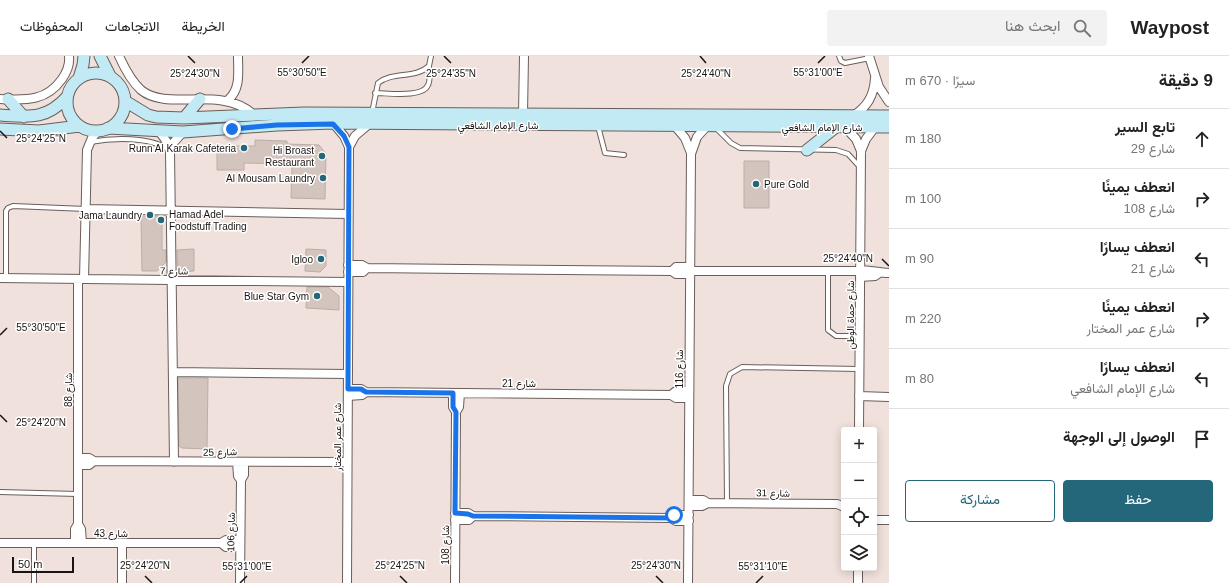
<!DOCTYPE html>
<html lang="ar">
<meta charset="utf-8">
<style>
body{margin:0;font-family:Helvetica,Vazirmatn,sans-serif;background:#f2f2f2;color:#222;direction:rtl}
.controls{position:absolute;right:12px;bottom:12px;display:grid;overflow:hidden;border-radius:4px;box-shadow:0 2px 10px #0003}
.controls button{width:36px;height:36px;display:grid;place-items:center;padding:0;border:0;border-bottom:1px solid #e0e0e0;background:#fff;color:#222;font:20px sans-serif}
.scale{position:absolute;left:12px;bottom:10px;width:62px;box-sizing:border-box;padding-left:4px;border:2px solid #191412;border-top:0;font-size:11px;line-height:14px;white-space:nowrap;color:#191412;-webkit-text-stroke:3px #fff;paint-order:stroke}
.stop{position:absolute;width:12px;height:12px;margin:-9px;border:3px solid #1a73e8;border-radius:50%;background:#fff}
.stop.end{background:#1a73e8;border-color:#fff;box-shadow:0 1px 4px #0008}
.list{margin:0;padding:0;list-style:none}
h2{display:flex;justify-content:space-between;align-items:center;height:52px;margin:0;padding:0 16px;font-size:17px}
h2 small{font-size:13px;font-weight:400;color:#767676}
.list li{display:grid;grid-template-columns:26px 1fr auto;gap:12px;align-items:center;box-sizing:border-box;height:60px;padding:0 16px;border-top:1px solid #e0e0e0}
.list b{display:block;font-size:15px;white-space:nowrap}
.list p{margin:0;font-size:13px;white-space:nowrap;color:#767676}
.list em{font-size:13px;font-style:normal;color:#767676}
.actions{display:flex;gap:8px;padding:12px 16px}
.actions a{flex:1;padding:9px 0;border:1px solid #24677a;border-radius:4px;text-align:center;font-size:14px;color:#24677a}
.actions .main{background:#24677a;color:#fff}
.icon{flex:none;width:22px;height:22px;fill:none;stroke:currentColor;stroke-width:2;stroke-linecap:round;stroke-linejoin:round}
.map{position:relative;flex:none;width:889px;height:527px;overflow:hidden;direction:ltr}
header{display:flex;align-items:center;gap:24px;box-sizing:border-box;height:56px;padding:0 20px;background:#fff;border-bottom:1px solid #e0e0e0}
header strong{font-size:19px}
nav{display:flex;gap:22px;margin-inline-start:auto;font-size:14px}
.search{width:280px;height:36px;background:#f2f2f2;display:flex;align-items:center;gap:10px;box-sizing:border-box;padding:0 14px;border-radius:4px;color:#767676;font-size:15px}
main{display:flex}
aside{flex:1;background:#fff}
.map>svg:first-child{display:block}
</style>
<header>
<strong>Waypost</strong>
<div class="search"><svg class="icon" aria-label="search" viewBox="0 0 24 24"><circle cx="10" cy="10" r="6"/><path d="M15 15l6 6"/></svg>ابحث هنا</div>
<nav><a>الخريطة</a><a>الاتجاهات</a><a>المحفوظات</a></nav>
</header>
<main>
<aside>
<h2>9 دقيقة<small>سيرًا · 670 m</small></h2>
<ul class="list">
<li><svg class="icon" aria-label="ahead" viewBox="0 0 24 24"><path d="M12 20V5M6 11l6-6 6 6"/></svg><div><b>تابع السير</b><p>شارع 29</p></div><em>180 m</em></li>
<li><svg class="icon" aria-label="right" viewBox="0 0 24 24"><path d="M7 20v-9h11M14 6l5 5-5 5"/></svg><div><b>انعطف يمينًا</b><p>شارع 108</p></div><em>100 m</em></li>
<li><svg class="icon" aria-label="left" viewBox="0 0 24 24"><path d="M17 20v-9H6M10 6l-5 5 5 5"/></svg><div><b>انعطف يسارًا</b><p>شارع 21</p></div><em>90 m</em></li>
<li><svg class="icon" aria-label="right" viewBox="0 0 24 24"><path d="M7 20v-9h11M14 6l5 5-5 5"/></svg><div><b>انعطف يمينًا</b><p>شارع عمر المختار</p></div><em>220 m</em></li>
<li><svg class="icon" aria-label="left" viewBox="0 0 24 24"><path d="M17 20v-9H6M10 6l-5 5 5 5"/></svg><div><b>انعطف يسارًا</b><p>شارع الإمام الشافعي</p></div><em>80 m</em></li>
<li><svg class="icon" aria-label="arrive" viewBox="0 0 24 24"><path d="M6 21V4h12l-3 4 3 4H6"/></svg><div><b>الوصول إلى الوجهة</b></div></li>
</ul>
<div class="actions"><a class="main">حفظ</a><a>مشاركة</a></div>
</aside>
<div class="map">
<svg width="889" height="527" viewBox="0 0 889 527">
<rect width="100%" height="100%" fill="#f1e1dc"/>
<path fill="#d3c4be" stroke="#bcada8" d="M255,84L287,85V88L319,89L326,98L325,143L291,142L292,108L244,107V114H217V90H255Z
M744,105H769V152H744Z
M141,160H157L162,166V194H166V206L157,215H142Z
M194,193V215L178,216L177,194Z
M306,193L326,194V210L320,216L305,215Z
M307,231H328L339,240V254L306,252Z
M178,322H208L207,393L182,392L179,390Z"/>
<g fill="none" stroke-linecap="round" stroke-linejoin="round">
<g stroke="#6b5e5a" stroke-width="6">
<path id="lane" d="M839,0L841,5L845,7L870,2
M375,37C388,37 423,42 428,29C431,24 429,16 429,10
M372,57L378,27C393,15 415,23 429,10L431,0
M598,70L605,97L624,99
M716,72L731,87L740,92L836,94L848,98L859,110
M90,86C112,82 150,80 169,94
M828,215V274L836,280H859
M6,222V155L8,152L13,150L86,153
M0,436L78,438
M727,447L726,330L730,318L742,311L859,313
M34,487V527"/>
</g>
<g stroke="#6b5e5a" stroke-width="10">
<path id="street" d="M119,0C124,11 131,25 141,34C168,56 220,29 253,58
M869,0L879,31L889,46
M0,43C25,44 46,46 62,23C67,16 70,9 69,0
M228,44C241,33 238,16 238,0
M523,58L524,0
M853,60C867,51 874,40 875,22
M333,67L344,80L349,91L347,527
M675,70L685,82L691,97
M845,71L856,83L861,95L859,374
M159,75L167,86L170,95L174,406
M349,91L355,80L369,68
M170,95L174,86L183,76
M861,95L866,83L875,71
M86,153L348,158
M348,209H362L367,212L672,215L676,218H689
M860,214C871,214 879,217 889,217
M672,215L676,211H689
M689,215H860
M348,216H363L367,212
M860,221L875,220L879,217
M0,222L348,226
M84,223L87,94L92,82L98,75
M173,316L348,318
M348,333H361L366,336L671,339L676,342H689
M453,337V351L456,356
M671,339L676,335H689
M348,340L362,339L366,336
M859,340L889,341
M78,402H89L94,405L347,406
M237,406L238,420L241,424
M78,409H89L94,405
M689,444H703L708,447L837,448L844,451
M689,450H702L708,447
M455,457H468L473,460L671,462L676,465H689
M671,462L676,459H689
M455,464H469L473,460
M874,464H889
M78,468L81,473L82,487
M0,487H221L226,484H240
M75,487V473L78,468V223
M122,487V527
M221,487L226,491H240
M240,527L241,424L244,419V406
M455,527L456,356L459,351L460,337
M688,527L691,98L697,81L707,70
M858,527V512"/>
</g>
<g stroke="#6b5e5a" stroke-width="13">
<path id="secondary" d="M100,0L110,20
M67 46a29 29 0 1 1 58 0a29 29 0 1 1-58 0Z
M79,22L83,9L84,0
M8,43L24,61
M125,45L148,59L156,61L184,62L304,57L889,60
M0,59C29,61 46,64 67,41
M184,62L200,43
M108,72L183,76L277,69L333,67L889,71
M0,73L39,75L80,70
M807,94L836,71"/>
</g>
<use href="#lane" stroke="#fff" stroke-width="4"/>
<use href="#street" stroke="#fff" stroke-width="8"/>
<use href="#secondary" stroke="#c1eaf5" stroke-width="11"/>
</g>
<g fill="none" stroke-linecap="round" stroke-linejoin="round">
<path stroke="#1a73e8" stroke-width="5" d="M232,73L277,69L333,68L344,80L349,91L348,333H361L366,336L453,337V351L456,356L455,457L468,458L473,460L672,462L674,459"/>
</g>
<path fill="none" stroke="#191412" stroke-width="1.5" d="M188,0L195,7M444,0L451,7M700,0L706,7M302,7L309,0M818,7L825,0M0,75L7,82M882,203L889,210M0,279L7,272M0,359L7,366M145,520L152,527M400,520L407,527M656,520L663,527M240,527L247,520M756,527L763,520"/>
<g fill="#24677a" stroke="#fff" stroke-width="1.5">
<circle cx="244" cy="92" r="4"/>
<circle cx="322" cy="100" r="4"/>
<circle cx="323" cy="122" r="4"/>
<circle cx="756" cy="128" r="4"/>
<circle cx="150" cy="159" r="4"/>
<circle cx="161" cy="164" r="4"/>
<circle cx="321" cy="203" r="4"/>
<circle cx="317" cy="240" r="4"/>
</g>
<g text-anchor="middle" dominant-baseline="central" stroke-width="3" stroke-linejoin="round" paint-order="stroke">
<g font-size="10" fill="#191412" stroke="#fff">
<text x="498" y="69">شارع الإمام الشافعي</text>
<text x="822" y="71">شارع الإمام الشافعي</text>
<text transform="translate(174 215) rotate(1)">شارع 7</text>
<text transform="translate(850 259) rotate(-90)">شارع حماة الوطن</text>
<text transform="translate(679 313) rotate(-90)">شارع 116</text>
<text x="519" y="327">شارع 21</text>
<text transform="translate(68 334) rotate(-90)">شارع 88</text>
<text transform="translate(337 381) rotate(-90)">شارع عمر المختار</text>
<text transform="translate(220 396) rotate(-1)">شارع 25</text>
<text transform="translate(773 437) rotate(1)">شارع 31</text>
<text transform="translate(231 476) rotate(-89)">شارع 106</text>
<text x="111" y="477">شارع 43</text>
<text transform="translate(445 489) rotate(-90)">شارع 108</text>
</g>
<g font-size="10" fill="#191412" stroke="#fff" text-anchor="end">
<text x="236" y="92">Runn Al Karak Cafeteria</text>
<text x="314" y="94">Hi Broast<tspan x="314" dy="12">Restaurant</tspan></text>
<text x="315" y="122">Al Mousam Laundry</text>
<text x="764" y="128" text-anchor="start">Pure Gold</text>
<text x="169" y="158" text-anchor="start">Hamad Adel<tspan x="169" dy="12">Foodstuff Trading</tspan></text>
<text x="142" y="159">Jama Laundry</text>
<text x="313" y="203">Igloo</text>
<text x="309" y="240">Blue Star Gym</text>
</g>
</g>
<g font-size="10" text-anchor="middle" fill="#191412" stroke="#fff" stroke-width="3" stroke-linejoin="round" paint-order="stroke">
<text x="302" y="20">55°30'50"E</text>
<text x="818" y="20">55°31'00"E</text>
<text x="195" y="21">25°24'30"N</text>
<text x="451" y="21">25°24'35"N</text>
<text x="706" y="21">25°24'40"N</text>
<text x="41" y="86">25°24'25"N</text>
<text x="848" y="206">25°24'40"N</text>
<text x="41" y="275">55°30'50"E</text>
<text x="41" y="370">25°24'20"N</text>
<text x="145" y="513">25°24'20"N</text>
<text x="400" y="513">25°24'25"N</text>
<text x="656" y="513">25°24'30"N</text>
<text x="247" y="514">55°31'00"E</text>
<text x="763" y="514">55°31'10"E</text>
</g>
</svg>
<div class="controls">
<button>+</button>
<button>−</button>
<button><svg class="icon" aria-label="locate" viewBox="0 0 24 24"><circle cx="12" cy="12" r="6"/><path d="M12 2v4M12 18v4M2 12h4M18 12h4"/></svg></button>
<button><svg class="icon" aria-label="layers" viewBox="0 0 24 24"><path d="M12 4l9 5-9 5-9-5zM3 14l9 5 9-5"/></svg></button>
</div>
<div class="scale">50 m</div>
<div class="stop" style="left:674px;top:459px"></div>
<div class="stop end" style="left:232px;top:73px"></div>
</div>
</main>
